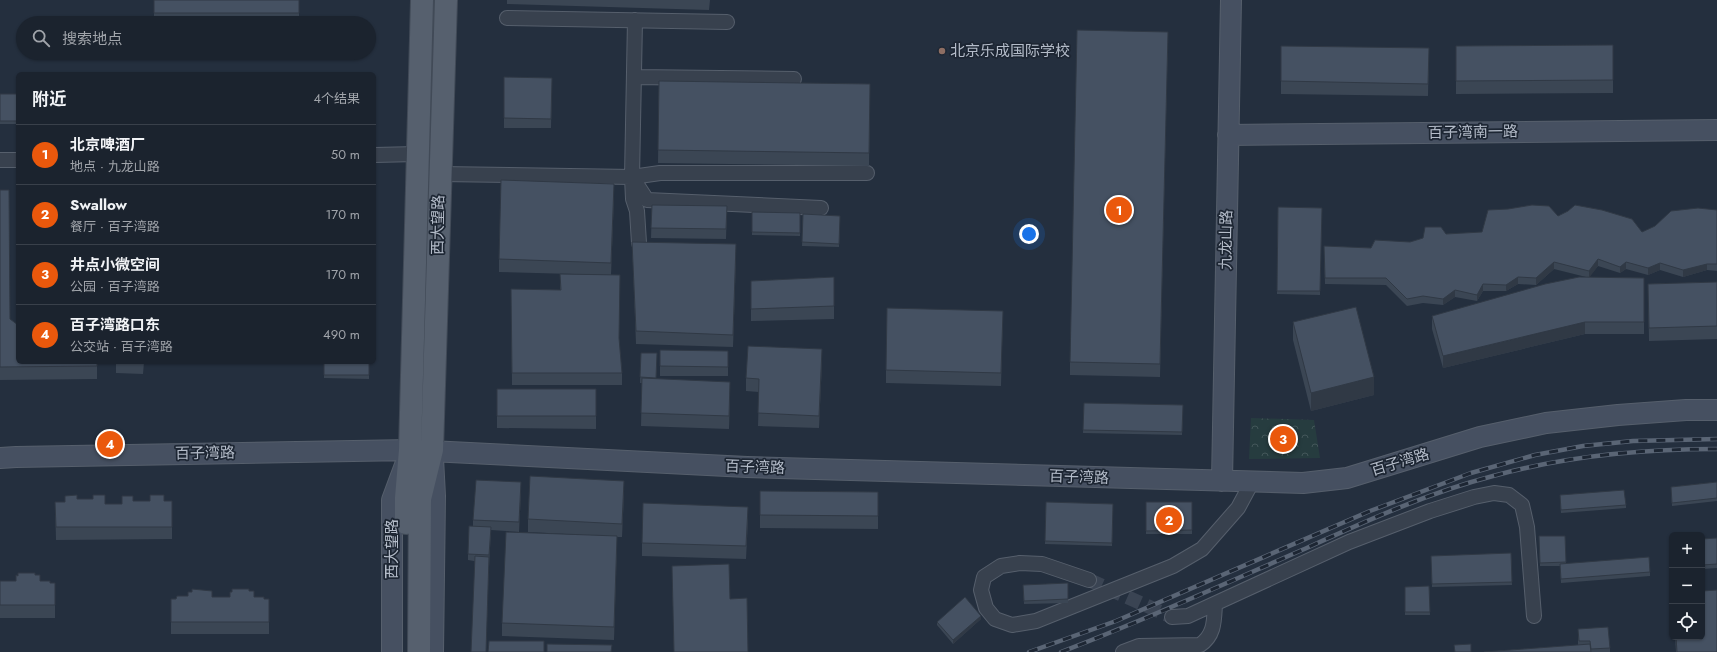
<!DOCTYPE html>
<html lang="zh">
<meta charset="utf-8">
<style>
body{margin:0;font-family:Jost,"Noto Sans SC",sans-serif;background:#282f3a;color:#f1f3f6}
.controls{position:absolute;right:12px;bottom:12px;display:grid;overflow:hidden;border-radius:6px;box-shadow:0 1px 3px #0004}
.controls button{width:36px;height:36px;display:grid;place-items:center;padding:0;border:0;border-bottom:1px solid #39404a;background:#1b232e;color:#f1f3f6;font:20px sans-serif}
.you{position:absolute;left:1029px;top:234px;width:14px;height:14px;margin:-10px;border:3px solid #fff;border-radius:50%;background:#1a73e8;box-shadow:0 0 0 6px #1a73e833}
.badge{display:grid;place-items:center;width:26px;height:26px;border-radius:50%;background:#ea580c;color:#fff;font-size:13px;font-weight:700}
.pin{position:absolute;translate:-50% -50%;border:2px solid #fff;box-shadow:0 1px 4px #0006}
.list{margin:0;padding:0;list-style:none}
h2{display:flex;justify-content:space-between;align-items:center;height:52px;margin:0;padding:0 16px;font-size:17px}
h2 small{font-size:13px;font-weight:400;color:#a0a4aa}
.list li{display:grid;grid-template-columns:26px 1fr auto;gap:12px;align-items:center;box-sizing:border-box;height:60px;padding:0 16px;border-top:1px solid #39404a}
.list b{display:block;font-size:15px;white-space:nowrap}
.list p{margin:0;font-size:13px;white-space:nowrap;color:#a0a4aa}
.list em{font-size:13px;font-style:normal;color:#a0a4aa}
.icon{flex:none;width:22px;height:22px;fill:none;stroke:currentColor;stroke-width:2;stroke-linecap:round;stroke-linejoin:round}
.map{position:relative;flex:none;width:1717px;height:652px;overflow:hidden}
.search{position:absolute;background:#1b232e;box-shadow:0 1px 3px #0004;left:16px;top:16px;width:360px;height:44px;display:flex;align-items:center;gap:10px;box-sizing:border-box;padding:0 14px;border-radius:22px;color:#a0a4aa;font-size:15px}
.panel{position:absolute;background:#1b232e;box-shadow:0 1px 3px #0004;left:16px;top:72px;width:360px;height:292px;border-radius:6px}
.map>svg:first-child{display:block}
</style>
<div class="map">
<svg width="1717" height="652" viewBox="0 0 1717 652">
<defs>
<pattern id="park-crowns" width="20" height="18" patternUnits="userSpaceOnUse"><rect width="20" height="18" fill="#263c3f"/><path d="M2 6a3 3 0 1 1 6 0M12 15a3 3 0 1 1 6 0" fill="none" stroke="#435659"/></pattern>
</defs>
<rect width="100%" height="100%" fill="#242f3e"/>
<path fill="url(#park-crowns)" d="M1251,418L1314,420L1320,458L1249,459Z"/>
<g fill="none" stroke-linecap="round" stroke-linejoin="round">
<path stroke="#3a4453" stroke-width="14" stroke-dasharray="14 7" stroke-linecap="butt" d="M1089,580L1172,617"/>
<g stroke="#565f6c" stroke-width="16">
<path id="street" d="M507,18L727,22
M635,20L632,177L633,199L637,211L639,243
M634,77L794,79
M374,155L417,154
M0,160H18
M440,174L632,177L660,173H867
M632,177L647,200L821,208
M1089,580L1042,564L1020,563L1001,566L984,577L981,590L986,608L995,619L1012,625L1036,621L1173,566L1202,549L1238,508L1252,482
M1172,617L1188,616L1349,542L1430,511L1474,497L1494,493L1509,495L1522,505L1527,527L1534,616
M1123,652L1139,646L1200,645C1215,635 1214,620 1215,604"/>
</g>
<g stroke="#565f6c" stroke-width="22">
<path id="secondary" d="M1228,135L1717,130
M0,458L16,457L410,450L747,467L1303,483L1347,478L1480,437L1546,423L1618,415L1686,410H1717
M1222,481L1231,0
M392,652V500L405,465
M433,652L435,496L433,458"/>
</g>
<g stroke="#414a57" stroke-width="24">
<path id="primary" d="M406,523V498L410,450L422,0
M419,652L420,499L432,450L446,0"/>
</g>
<use href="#street" stroke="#38414e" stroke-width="14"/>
<use href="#secondary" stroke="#465061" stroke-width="20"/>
<use href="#primary" stroke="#56606e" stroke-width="22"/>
<g stroke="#5a6575" stroke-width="4.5">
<path id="rail" d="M1029,652L1116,621L1370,511L1471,473L1535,455L1583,446L1633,441L1717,439
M1061,652C1143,621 1222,585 1302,550C1364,522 1427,493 1493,476C1566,456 1641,449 1717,449"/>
</g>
<use href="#rail" stroke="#1d2633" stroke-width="3" stroke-dasharray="9" stroke-linecap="butt"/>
</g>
<path fill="#3b4654" d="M154,0H299V16H154Z
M507,0H710L709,10L507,4Z
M1168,32L1160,377L1070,375V362Z
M1613,45V93L1456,94V46Z
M1281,46L1429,48L1428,96L1281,94Z
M552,78L551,128H504V118Z
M659,81L870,84L869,166L658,163Z
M0,94H18V124H0Z
M0,190L10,319L18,362H97V379L0,380Z
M614,196L611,275L499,272V259Z
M652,205L727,206L726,239L651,238Z
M1278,207L1322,208L1320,295L1277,294Z
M1717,210V271L1707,270L1683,277L1660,270L1648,275L1626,269L1620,273L1598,266L1589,277L1644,278V334H1585L1443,368L1432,329V316L1586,277L1554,269L1536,285L1518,284L1506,291H1483L1477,301L1455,297L1443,305L1423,303L1407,306L1386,285L1325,284L1324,246L1371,248L1410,242L1446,234L1482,232L1558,216L1642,232Z
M752,212L800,213V236L752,235Z
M803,214L840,216L839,247L802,246Z
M632,242L736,256L733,347L636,344Z
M560,274L619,340L622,373V385H512L511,289L560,290Z
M834,277V319L751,321V281Z
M1717,282V339L1649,341L1648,284Z
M1003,311L1001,386L886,383V370Z
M1293,322L1374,395L1311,411L1293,340Z
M660,350L728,351V376H660Z
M641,353H657L656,379L730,394L729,429L641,426L642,383H640Z
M116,362H144L143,374L116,373Z
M324,362H369V379L324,378Z
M822,362L819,428L758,426L759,392L746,391V378Z
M497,389H596V429L497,428Z
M1084,403L1183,405L1182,435L1083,433Z
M1717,482V501L1672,506L1671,487Z
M760,491L878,492V529L760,528Z
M521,492L519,532L491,530L489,567L474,561L468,560V554L473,526V520Z
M624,494L622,537H617L614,640L502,636V623L603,536L528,532V519Z
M1560,498L1626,505V508L1561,513Z
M77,499L105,504H122L133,501H172V539L56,540L55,502H65Z
M1046,502L1113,504L1112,546L1045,544Z
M1146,502H1192V534H1146Z
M748,519L746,559L642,556V543Z
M1539,536H1565L1566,563L1650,572V576L1561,583L1560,566H1540Z
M1717,538V568L1702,569V539Z
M1511,553L1512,585L1432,587L1431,556Z
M672,566L730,599L748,652H674Z
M35,575L40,581L50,583H55V618H0V581H16Z
M1068,583V603L1024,604L1023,585Z
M1429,586L1430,615H1405V587Z
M249,591L254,597L264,599H269V634H171V599L212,597H230Z
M981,619L953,644L937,625V622Z
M1578,629L1610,648V652H1484L1578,645Z
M1675,637H1702L1717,652H1676Z"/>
<path fill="#303945" d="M614,184V196L611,275V263Z
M736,244V256L733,347V335Z
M1598,259V266L1589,278V271Z
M1554,262V269L1536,285V278Z
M1626,262V269L1620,273V267Z
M1660,263V270L1648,275V268Z
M1707,264V270L1683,277V270Z
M1518,277V284L1506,291V285Z
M1483,284V291L1477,301V295Z
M1455,290V297L1443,305V299Z
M1585,322V334L1443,368V356Z
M822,349V362L819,428V416Z
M1374,377V395L1311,411V393Z
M730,382V394L729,429V416Z
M624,481V494L622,537V524Z
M521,482V492L519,532V522Z
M617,536V549L614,640V627Z
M489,557V567L486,652Z
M981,616V619L953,644V640Z"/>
<path fill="#455162" stroke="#303945" d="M154,0H299V13H154Z
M1077,30L1168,32L1160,364L1070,362Z
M1613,45V80L1456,81V46Z
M1281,46L1429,48L1428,84L1281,81Z
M504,77L552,78L551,119L504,118Z
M659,81L870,84L869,153L658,150Z
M0,94H18V121H0Z
M501,180L614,184L611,263L499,259Z
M0,190H9L10,319L18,325V362H97V366L0,367Z
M652,205L727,206L726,229L651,228Z
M1532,205L1549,206L1558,216L1568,211L1575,205L1602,210L1632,219L1642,232L1655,226L1671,211L1698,208L1717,210V264H1707L1683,270L1660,263L1648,268L1626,262L1620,267L1598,259L1589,271L1554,262L1536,278L1518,277L1506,285L1483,284L1477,295L1455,290L1443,299L1423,296L1407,299L1386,278H1325L1324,246L1371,248L1375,240L1410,242L1423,238L1425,227H1441L1446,234L1482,232L1488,210L1508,209Z
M1278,207L1322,208L1320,291H1277Z
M752,212L800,213V233L752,232Z
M803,214L840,216L839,244L802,242Z
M632,242L736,244L733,335L636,331Z
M560,274L620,275L619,338L622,373H512L511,289L561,290Z
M834,277V306L751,309V281Z
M1579,277L1644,278V322H1585L1443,356L1432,316L1545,284Z
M1717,282V326L1649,328L1648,284Z
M1356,307L1374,377L1311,393L1293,322Z
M887,308L1003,311L1001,373L886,370Z
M748,346L822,349L819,416L758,413L759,379L746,378Z
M660,350L728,351V367L660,366Z
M641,353H657L656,378L640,377Z
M324,362H369V375H324Z
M642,378L730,382L729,416L641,413Z
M497,389H596V416H497Z
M1084,403L1183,405L1182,432L1083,430Z
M530,476L624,481L622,524L528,519Z
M476,480L521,482L519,522L473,520Z
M1717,482V498L1672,503L1671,487Z
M1624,490L1626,505L1561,510L1560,495Z
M760,491L878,492V516L760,515Z
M77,495V499H93V495H105V504H122V496H133V501H150V495H164V501H172V527H56L55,502H65V496Z
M1046,502L1113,504L1112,543L1045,541Z
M1146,502H1192V530L1146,531Z
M643,503L748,507L746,546L642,543Z
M469,526L491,527L489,555L468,554Z
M506,532L617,536L614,627L502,623Z
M1539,536H1565L1566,562L1540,563Z
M1717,538V564L1702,565V539Z
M1511,553L1512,582L1432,584L1431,556Z
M475,556L489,557L486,652H471Z
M1649,557L1650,572L1561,579L1560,564Z
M729,564L730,599L747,598L748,652H674L672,566Z
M18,573H35V575H40V581H50V583H55V605H0V581H16V575L18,576Z
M1068,583V599L1024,601L1023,585Z
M1429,586L1430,612H1405V587Z
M192,589L212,591V597H230V592H232V589H249V591H254V597H264V599H269V622H171V599H176L177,596H188V592H192Z
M1717,590V652H1677L1676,637H1702V591Z
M965,597L981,616L953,640L937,622Z
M1608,627L1610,648L1591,649L1590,641H1579L1578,629Z
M489,641H544V652H488Z
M547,644L612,645L611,652H547Z
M1471,644V652H1455L1454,645Z
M1590,644L1591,652H1484Z"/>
<circle fill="#8d6e63" stroke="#1d2633" stroke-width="1.5" cx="942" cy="51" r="4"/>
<g text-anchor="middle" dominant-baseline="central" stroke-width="3.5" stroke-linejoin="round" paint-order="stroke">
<g font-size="15" fill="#b4bcc9" stroke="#1d2633" text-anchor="start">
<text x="950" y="51">北京乐成国际学校</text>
</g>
<g font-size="15" fill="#b4bcc9" stroke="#1d2633">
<text transform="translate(1473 132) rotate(-1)">百子湾南一路</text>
<text transform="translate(438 225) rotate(-89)">西大望路</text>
<text transform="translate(1226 240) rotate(-89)">九龙山路</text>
<text transform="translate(205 453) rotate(-1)">百子湾路</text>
<text transform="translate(1400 462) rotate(-17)">百子湾路</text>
<text transform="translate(755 467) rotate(2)">百子湾路</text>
<text transform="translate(1079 477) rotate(2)">百子湾路</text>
<text transform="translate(392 549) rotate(-90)">西大望路</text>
</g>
</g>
</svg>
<div class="controls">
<button>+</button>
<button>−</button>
<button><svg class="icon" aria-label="locate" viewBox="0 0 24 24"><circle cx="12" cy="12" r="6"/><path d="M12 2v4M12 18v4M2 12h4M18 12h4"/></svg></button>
</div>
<div class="you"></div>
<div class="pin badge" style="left:1119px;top:210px">1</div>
<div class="pin badge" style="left:1169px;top:520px">2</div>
<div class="pin badge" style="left:1283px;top:439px">3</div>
<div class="pin badge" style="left:110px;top:444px">4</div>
<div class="search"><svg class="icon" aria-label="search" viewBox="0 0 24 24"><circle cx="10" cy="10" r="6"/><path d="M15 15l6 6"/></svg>搜索地点</div>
<section class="panel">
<h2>附近<small>4个结果</small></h2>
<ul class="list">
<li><span class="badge">1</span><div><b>北京啤酒厂</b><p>地点 · 九龙山路</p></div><em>50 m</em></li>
<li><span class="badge">2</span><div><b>Swallow</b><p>餐厅 · 百子湾路</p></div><em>170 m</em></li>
<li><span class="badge">3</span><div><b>井点小微空间</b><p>公园 · 百子湾路</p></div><em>170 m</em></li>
<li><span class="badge">4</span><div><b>百子湾路口东</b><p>公交站 · 百子湾路</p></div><em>490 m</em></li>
</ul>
</section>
</div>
